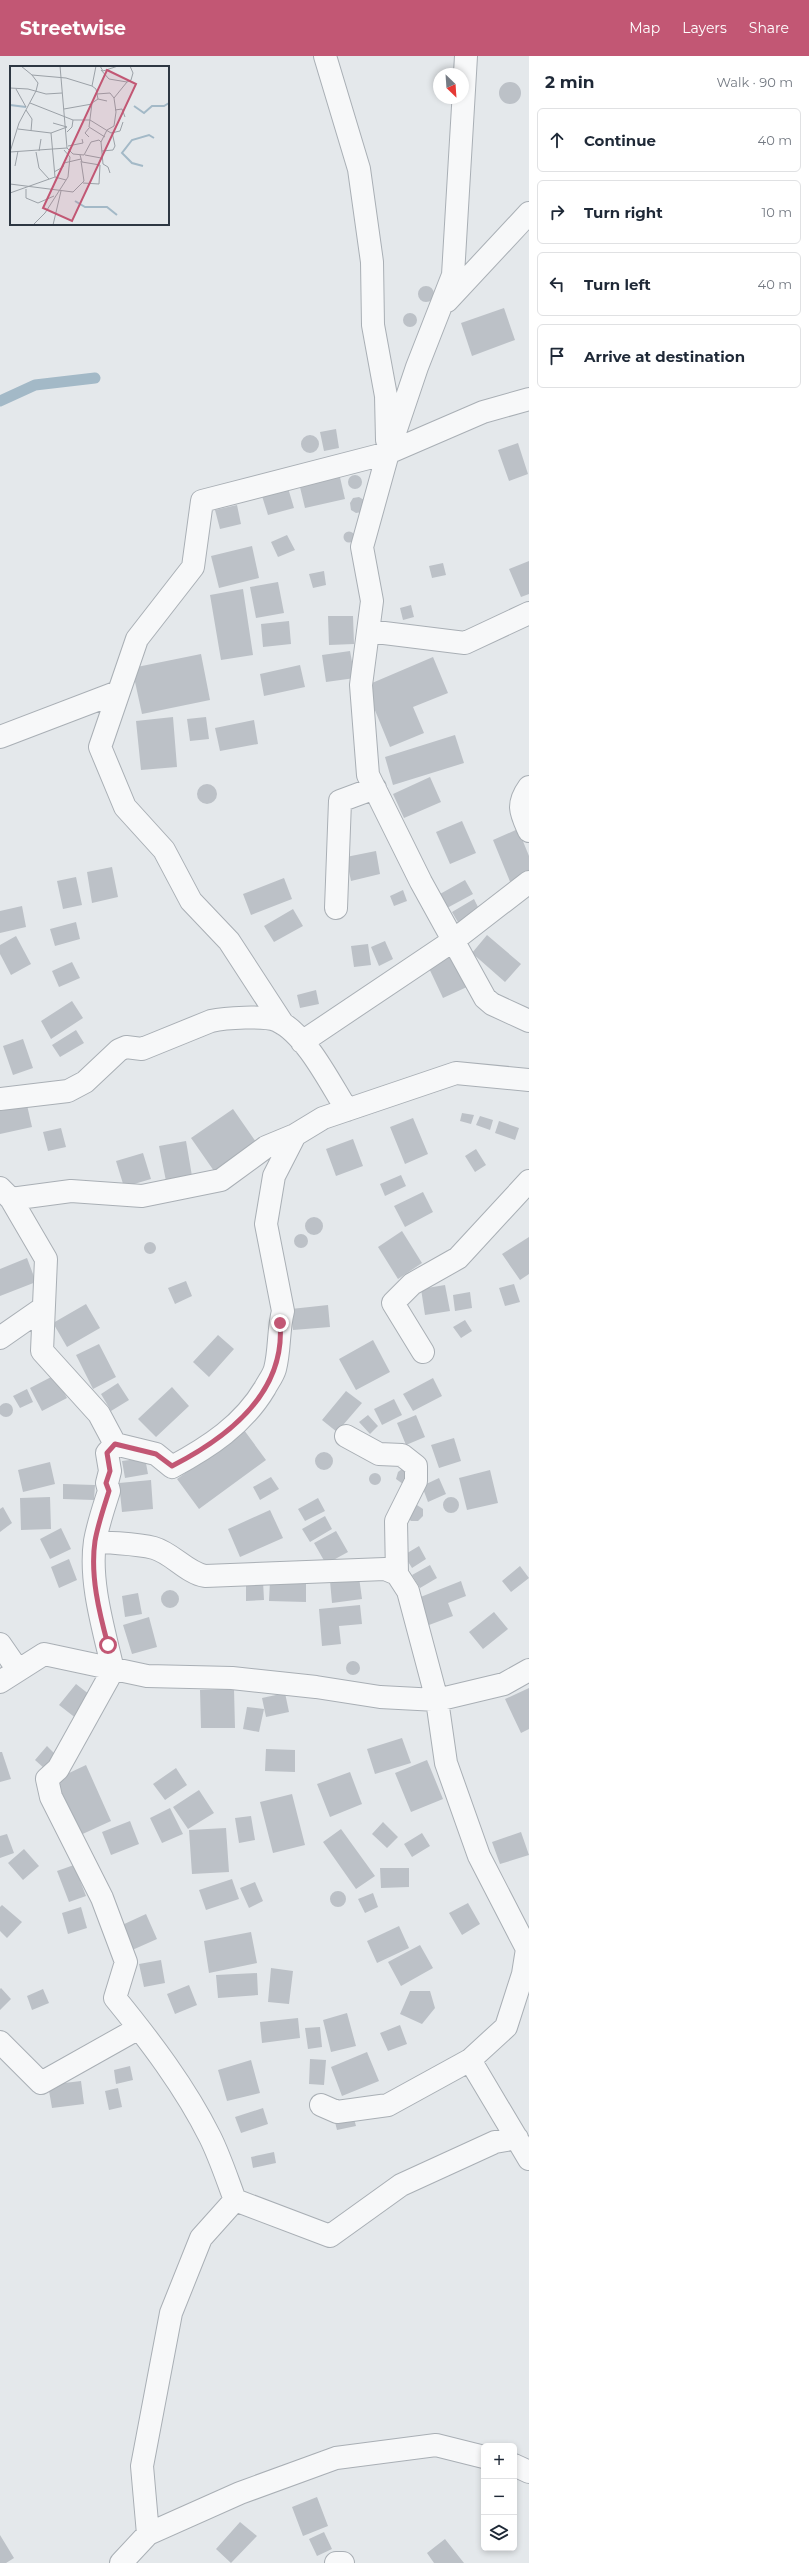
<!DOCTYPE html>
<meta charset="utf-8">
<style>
body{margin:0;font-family:Montserrat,sans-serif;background:#f2f2f3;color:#1f2937}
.controls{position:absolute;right:12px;bottom:12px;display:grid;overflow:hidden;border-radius:6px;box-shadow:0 2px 6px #0003}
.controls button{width:36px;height:36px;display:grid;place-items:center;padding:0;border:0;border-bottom:1px solid #e0e1e3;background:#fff;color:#1f2937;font:20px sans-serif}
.compass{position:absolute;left:433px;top:12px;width:36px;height:36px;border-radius:50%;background:#fff;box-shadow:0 2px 6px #0003;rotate:155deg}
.stop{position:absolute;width:12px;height:12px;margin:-9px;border:3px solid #c25774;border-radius:50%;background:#fff}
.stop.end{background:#c25774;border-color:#fff;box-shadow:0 1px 4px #0008}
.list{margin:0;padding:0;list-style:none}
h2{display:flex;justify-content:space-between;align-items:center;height:52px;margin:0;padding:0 16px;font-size:17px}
h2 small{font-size:13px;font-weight:400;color:#747a83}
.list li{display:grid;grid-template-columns:26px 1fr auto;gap:12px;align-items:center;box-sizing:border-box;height:64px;margin:0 8px 8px;padding:0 8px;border:1px solid #e0e1e3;border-radius:6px}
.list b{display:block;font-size:15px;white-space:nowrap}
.list em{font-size:13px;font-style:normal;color:#747a83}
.icon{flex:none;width:22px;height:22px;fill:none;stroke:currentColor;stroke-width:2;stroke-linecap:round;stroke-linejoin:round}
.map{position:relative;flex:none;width:529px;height:2507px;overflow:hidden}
header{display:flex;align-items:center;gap:24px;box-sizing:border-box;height:56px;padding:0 20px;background:#c25774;color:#fff}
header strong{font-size:19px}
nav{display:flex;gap:22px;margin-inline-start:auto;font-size:14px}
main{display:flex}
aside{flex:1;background:#fff}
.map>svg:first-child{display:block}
</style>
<header>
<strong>Streetwise</strong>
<nav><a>Map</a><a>Layers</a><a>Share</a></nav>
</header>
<main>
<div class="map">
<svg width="529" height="2507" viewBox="0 0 529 2507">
<rect width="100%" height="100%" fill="#e4e8eb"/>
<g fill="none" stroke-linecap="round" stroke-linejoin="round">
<path stroke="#a3b9c7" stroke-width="11" d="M0,345L35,329L95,322"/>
</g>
<path fill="#bcc1c7" d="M499 37a11 11 0 1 1 22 0a11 11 0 1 1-22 0Z
M418 238a8 8 0 1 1 16 0a8 8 0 1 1-16 0Z
M504,252L515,284L472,300L461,267Z
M403 264a7 7 0 1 1 14 0a7 7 0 1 1-14 0Z
M336,373L339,392L324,395L320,376Z
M301 388a9 9 0 1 1 18 0a9 9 0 1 1-18 0Z
M518,387L528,418L509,425L498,394Z
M339,417L345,443L305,452L299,427Z
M348 426a7 7 0 1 1 14 0a7 7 0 1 1-14 0Z
M288,432L294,452L268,459L262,440Z
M359,441L364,444L362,456L356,457L351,454L350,447L353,442Z
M237,449L241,468L220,473L215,454Z
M343.5 481a5.5 5.5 0 1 1 11 0a5.5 5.5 0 1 1-11 0Z
M287,479L295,494L278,501L271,486Z
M252,490L259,522L219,532L211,500Z
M529,505V538L521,541L509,513Z
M443,507L446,519L432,522L429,510Z
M324,515L326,529L313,532L309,518Z
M278,526L284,557L256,562L250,531Z
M243,533L253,599L221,604L210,539Z
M411,549L414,561L403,564L400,552Z
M328,560H353L354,588L329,589Z
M289,565L291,588L263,591L261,568Z
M350,595L355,622L326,626L322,599Z
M201,598L210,644L142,658L132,612Z
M433,601L448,637L413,651L424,677L390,691L365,630Z
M300,609L305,631L264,640L260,618Z
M173,661L177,711L141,714L136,665Z
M206,661L209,683L190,685L187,663Z
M254,664L258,688L220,695L215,672Z
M455,679L464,707L393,729L385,701Z
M430,721L441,746L404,762L393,738Z
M197 738a10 10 0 1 1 20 0a10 10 0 1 1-20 0Z
M462,765L476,797L450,808L436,776Z
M518,773L529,800V821L511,828L493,784Z
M376,795L380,818L351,825L346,801Z
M112,811L118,841L92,847L87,816Z
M76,821L82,849L63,853L57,825Z
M284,822L292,843L251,859L243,838Z
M465,824L473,838L447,852L440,838Z
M403,834L407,845L394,850L390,840Z
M474,843L480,855L459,868L452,856Z
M22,850L26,871L0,877V855Z
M293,853L303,870L274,886L264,870Z
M76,866L80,883L55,890L50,873Z
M487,879L521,908L505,926L472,897Z
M16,880L31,908L11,919L0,898V889Z
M385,885L393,903L379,910L371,891Z
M368,888L371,909L354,911L351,890Z
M453,896L469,930L443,942L427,908Z
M72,906L80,922L59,931L52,915Z
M316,934L319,948L300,952L297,939Z
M72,945L83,962L51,983L41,965Z
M76,974L84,987L60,1001L52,989Z
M23,983L33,1012L13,1019L3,990Z
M27,1049L32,1071L0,1078V1055Z
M233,1053L256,1086L214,1115L191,1082Z
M462,1057L474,1059L471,1068L460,1065Z
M480,1060L493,1064L490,1074L476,1069Z
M413,1062L428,1098L405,1108L390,1071Z
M499,1065L519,1072L515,1084L495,1077Z
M61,1072L66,1091L48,1095L43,1076Z
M353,1083L363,1110L336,1120L326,1093Z
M186,1085L192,1120L166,1125L159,1090Z
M476,1093L486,1109L475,1116L465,1100Z
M143,1097L151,1123L124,1131L116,1105Z
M401,1119L406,1130L385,1140L380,1128Z
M423,1136L433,1156L405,1171L394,1150Z
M305 1170a9 9 0 1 1 18 0a9 9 0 1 1-18 0Z
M402,1175L422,1207L398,1223L378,1191Z
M294 1185a7 7 0 1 1 14 0a7 7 0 1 1-14 0Z
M529,1181V1218L520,1224L502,1198Z
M144 1192a6 6 0 1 1 12 0a6 6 0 1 1-12 0Z
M27,1202L36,1226L0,1240V1213Z
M186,1225L192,1240L175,1248L168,1232Z
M514,1228L520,1246L505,1250L499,1232Z
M445,1229L450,1255L425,1259L421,1233Z
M470,1236L472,1252L455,1255L453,1239Z
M86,1248L100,1272L67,1291L53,1267Z
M328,1249L330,1271L293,1274L291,1253Z
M465,1264L472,1275L461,1282L453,1271Z
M218,1279L234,1293L209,1321L193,1306Z
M373,1284L390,1316L356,1334L339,1303Z
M99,1288L116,1321L93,1333L76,1299Z
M55,1319L67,1342L42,1355L30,1332Z
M433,1322L442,1340L413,1355L403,1338Z
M118,1327L129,1344L111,1355L101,1338Z
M172,1331L189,1350L156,1381L138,1363Z
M27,1333L33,1346L20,1352L13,1340Z
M346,1335L362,1347L337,1376L322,1364Z
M394,1343L402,1359L382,1369L374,1353Z
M-1 1354a7 7 0 1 1 14 0a7 7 0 1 1-14 0Z
M368,1359L378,1370L370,1378L359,1366Z
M416,1359L425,1381L406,1389L397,1367Z
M244,1374L266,1404L199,1453L177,1423Z
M454,1382L461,1405L439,1412L431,1389Z
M315 1405a9 9 0 1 1 18 0a9 9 0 1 1-18 0Z
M145,1402L148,1418L125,1422L122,1405Z
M50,1406L55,1428L23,1436L18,1414Z
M402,1413L409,1416L403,1428L396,1423L398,1416Z
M490,1414L498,1447L467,1454L459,1422Z
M369 1423a6 6 0 1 1 12 0a6 6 0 1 1-12 0Z
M271,1421L279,1433L260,1444L253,1431Z
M439,1422L446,1438L428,1446L422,1430Z
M151,1424L153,1453L122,1456L119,1427Z
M63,1428L95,1429L94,1444L63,1443Z
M50,1441L51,1473L21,1474L20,1442Z
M443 1449a8 8 0 1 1 16 0a8 8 0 1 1-16 0Z
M318,1442L325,1455L305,1465L298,1453Z
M411,1449H417L423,1453V1460L418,1465H411L406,1460Z
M3,1451L12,1467L0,1476V1453Z
M270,1454L283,1482L240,1501L228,1473Z
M325,1460L332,1473L310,1486L302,1473Z
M61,1472L71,1493L50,1503L40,1483Z
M336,1475L348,1496L326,1508L314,1487Z
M419,1490L426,1503L412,1512L404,1499Z
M69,1503L77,1524L59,1532L51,1511Z
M430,1509L437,1522L420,1532L412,1519Z
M520,1510L529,1522L511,1536L502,1525Z
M359,1521L362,1543L332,1547L330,1525Z
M263,1525L264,1544L246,1545V1526Z
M270,1525H306V1546L269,1545Z
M461,1525L466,1540L448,1547L453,1560L429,1569L418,1542Z
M161 1543a9 9 0 1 1 18 0a9 9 0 1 1-18 0Z
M138,1537L142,1558L125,1561L122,1540Z
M360,1549L362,1568L339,1570L341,1588L322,1590L319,1553Z
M494,1556L508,1573L483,1593L469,1576Z
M149,1561L157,1591L132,1598L123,1569Z
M346 1612a7 7 0 1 1 14 0a7 7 0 1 1-14 0Z
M76,1628L94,1642L77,1663L59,1649Z
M529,1632V1673L521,1677L505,1643Z
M234,1633L235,1672H201L200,1634Z
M285,1637L289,1656L266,1661L262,1642Z
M247,1651L264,1653L259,1676L243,1673Z
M402,1682L411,1707L375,1718L367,1693Z
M47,1690L57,1700L45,1713L35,1704Z
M266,1693L295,1694V1716L265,1715Z
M0,1696H2L11,1723L0,1726Z
M427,1704L443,1743L411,1756L395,1717Z
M86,1709L111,1765L76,1781L50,1726Z
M176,1712L187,1729L165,1744L153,1728Z
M350,1716L362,1748L330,1761L317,1728Z
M199,1734L214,1757L188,1773L173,1751Z
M292,1738L305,1789L273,1797L260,1746Z
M170,1752L183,1778L162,1787L150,1762Z
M251,1760L255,1784L239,1787L235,1762Z
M130,1765L139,1788L111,1799L102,1776Z
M383,1766L398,1781L387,1792L372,1778Z
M226,1772L229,1816L192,1818L189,1774Z
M341,1773L375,1820L356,1833L323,1786Z
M521,1776L529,1799L500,1808L492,1786Z
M422,1777L430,1790L412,1801L404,1788Z
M7,1778L14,1797L0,1802V1780Z
M24,1793L39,1810L23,1824L8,1807Z
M74,1809L86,1840L69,1846L57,1815Z
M380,1812H409V1831L381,1832Z
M232,1823L239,1843L206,1854L199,1834Z
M255,1826L263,1845L249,1852L240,1832Z
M330 1843a8 8 0 1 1 16 0a8 8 0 1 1-16 0Z
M373,1837L378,1851L365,1857L358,1843Z
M468,1847L480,1868L462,1879L449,1857Z
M2,1849L22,1866L7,1882L0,1875V1851Z
M81,1851L87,1872L68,1878L62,1857Z
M146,1858L157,1883L130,1895L120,1870Z
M399,1870L409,1892L377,1907L367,1885Z
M251,1876L257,1907L209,1917L204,1885Z
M420,1889L433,1912L401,1930L388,1906Z
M161,1904L165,1927L144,1931L139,1908Z
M271,1912L293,1915L289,1948L268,1946Z
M257,1917L258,1939L218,1942L216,1919Z
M189,1929L197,1949L175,1958L167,1938Z
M1,1932L11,1943L0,1954V1933Z
M43,1933L49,1947L32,1954L27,1940Z
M410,1935H430L435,1952L422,1968L400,1958Z
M347,1957L356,1990L331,1996L323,1964Z
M298,1962L300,1982L262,1987L260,1966Z
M400,1969L407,1988L388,1995L380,1977Z
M320,1971L322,1991L308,1993L305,1972Z
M367,1996L379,2025L342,2040L331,2011Z
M310,2003L326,2004L324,2029L309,2028Z
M251,2004L260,2037L227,2045L218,2014Z
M130,2010L133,2024L116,2028L114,2014Z
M81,2025L84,2048L52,2052L48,2029Z
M118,2032L122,2051L109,2054L105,2035Z
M263,2052L268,2068L241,2077L235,2061Z
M353,2059L356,2070L337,2074L334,2062Z
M274,2096L276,2107L253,2112L251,2101Z
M317,2441L328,2470L303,2480L292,2451Z
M240,2466L257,2480L231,2507L216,2493Z
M324,2476L332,2493L317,2500L309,2483Z
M0,2479L14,2502L6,2507H0Z
M445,2483L464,2507H434L427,2497Z"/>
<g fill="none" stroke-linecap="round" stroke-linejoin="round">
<g stroke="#a9afb5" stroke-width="24">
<path id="minor" d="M325,0L359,113L372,206L373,269L386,340L387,384
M466,0L453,219L417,311L388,397L362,491L372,545L361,629L368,719L421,826L485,942L492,948L529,965
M447,245L529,157
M368,575L465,587L529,557
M0,681L118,636
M529,731C516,749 521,757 529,775
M336,852L340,745L375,732
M283,968L229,885L191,845L164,794L125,751L100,691L137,583L193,511L202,445L388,397L483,356L529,343
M302,986L454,884L529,826
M0,1043L68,1035L85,1026L119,994L126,991L142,993L211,965C224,962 266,959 278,965C306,978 331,1029 347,1054
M0,1132L11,1143L46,1203L42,1295L99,1358L115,1388L107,1397L110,1415L107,1427L109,1435C104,1451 98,1468 95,1485C89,1526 104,1574 113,1614L58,1713L47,1723L51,1741L102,1842L126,1906L115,1942C150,1985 185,2031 210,2081C220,2101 227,2123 235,2144L330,2180L401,2129L495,2086L517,2082
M11,1143L71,1135L142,1140L221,1124L266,1091L295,1079
M0,1282L43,1252
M423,1296L393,1247L412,1228L458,1202L529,1125
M346,1380L379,1398L402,1399L416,1410V1425L396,1465L397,1518
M115,1388L156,1398L172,1411C209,1391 243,1369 265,1332C268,1326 273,1320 275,1313C280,1294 278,1274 283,1255L266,1168L274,1120L295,1079L323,1062L456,1017L529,1024
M95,1485C114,1488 135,1487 154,1492C172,1497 187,1517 205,1520L385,1513L397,1518L408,1535L437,1644L446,1707L479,1800L527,1893L523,1918L506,1971L470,2004L388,2049L337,2056L321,2049
M0,1588L18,1614
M0,1626L44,1598L147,1620L232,1622L316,1631L380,1641L437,1644L504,1628L529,1614
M0,1986L41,2027L139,1972
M470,2004L529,2103
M514,2409L529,2416
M148,2478L142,2410L171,2257L201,2182L235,2144
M121,2507L148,2478L240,2437L336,2402L436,2389L484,2401
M336,2507H343"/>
</g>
<use href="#minor" stroke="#f7f8f9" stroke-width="22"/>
</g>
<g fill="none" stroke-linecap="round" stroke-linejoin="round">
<path stroke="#c25774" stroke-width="5" d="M108,1589C99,1556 90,1519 95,1485C98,1468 104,1451 109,1435L106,1427L110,1415L107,1397L115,1388L156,1398L172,1410C227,1382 286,1337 280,1267"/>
</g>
<g transform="translate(10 10)">
<rect width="159" height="159" fill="#e4e8eb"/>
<path fill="none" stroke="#a3b9c7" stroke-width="2" d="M0,39L16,41M124,40L134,47L142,40H154L159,37M133,100L122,97L112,87L122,74L139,69L144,72M65,135L75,141H97L107,149"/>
<path fill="none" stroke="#9ba1a7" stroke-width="1" d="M11,0L22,9L56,12L82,20L86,23L88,33M90,0L93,5L108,0M91,4L99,13L117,16L121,14L123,7L120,0M82,20L86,0M0,22L18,23L36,28L52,27M6,23L16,41M87,28L100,27L104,32L106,46L104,60L97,64L91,76L93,98M104,32L117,16M20,37L63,54H80L101,67L110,65L113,56M54,43L82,38M16,44L22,53L21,65M105,44L112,43L115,51M8,63L41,67L57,61L43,57M57,66L62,61L63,54M41,67L45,111M79,71L75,67L79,62M95,71L79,61L82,37L88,33L97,35M58,80L73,77L72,73M57,82L63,88L74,89L81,76L89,74L91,76M29,85L31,73M92,85L103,84L105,80L102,66M0,86L57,82L50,0M0,86L9,57L26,25L28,17L22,9M26,86L29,102L39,113M70,89L72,96L90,99L89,118L73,117M75,89L91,92M93,98L98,101L100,107M5,100L8,85M44,106L53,101L54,97L71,93M0,118L63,126L74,115L71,95M16,123V132L28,137L44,130M0,127L45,111L56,114M23,159L35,147L58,111L60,91L54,84M43,159L51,125"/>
<path fill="#c25774" fill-opacity="0.15" stroke="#c25774" stroke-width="2" d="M97,4L126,18L62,155L33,142Z"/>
<rect width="159" height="159" fill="none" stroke="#2d3742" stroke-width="2"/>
</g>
</svg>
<div class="controls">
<button>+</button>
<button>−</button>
<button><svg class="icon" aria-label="layers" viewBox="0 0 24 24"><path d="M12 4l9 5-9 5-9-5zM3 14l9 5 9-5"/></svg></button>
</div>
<svg class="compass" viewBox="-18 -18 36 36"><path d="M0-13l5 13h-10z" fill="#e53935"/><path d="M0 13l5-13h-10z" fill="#747a83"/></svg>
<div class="stop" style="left:108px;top:1589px"></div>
<div class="stop end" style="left:280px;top:1267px"></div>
</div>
<aside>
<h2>2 min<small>Walk · 90 m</small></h2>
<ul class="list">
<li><svg class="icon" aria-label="ahead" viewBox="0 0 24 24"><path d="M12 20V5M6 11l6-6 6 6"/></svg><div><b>Continue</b></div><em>40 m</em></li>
<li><svg class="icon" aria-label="right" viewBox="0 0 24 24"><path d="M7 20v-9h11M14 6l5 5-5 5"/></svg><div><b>Turn right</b></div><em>10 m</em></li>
<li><svg class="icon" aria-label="left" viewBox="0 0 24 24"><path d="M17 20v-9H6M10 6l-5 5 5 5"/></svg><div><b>Turn left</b></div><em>40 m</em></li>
<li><svg class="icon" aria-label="arrive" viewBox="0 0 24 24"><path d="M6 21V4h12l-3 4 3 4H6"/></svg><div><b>Arrive at destination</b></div></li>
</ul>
</aside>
</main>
